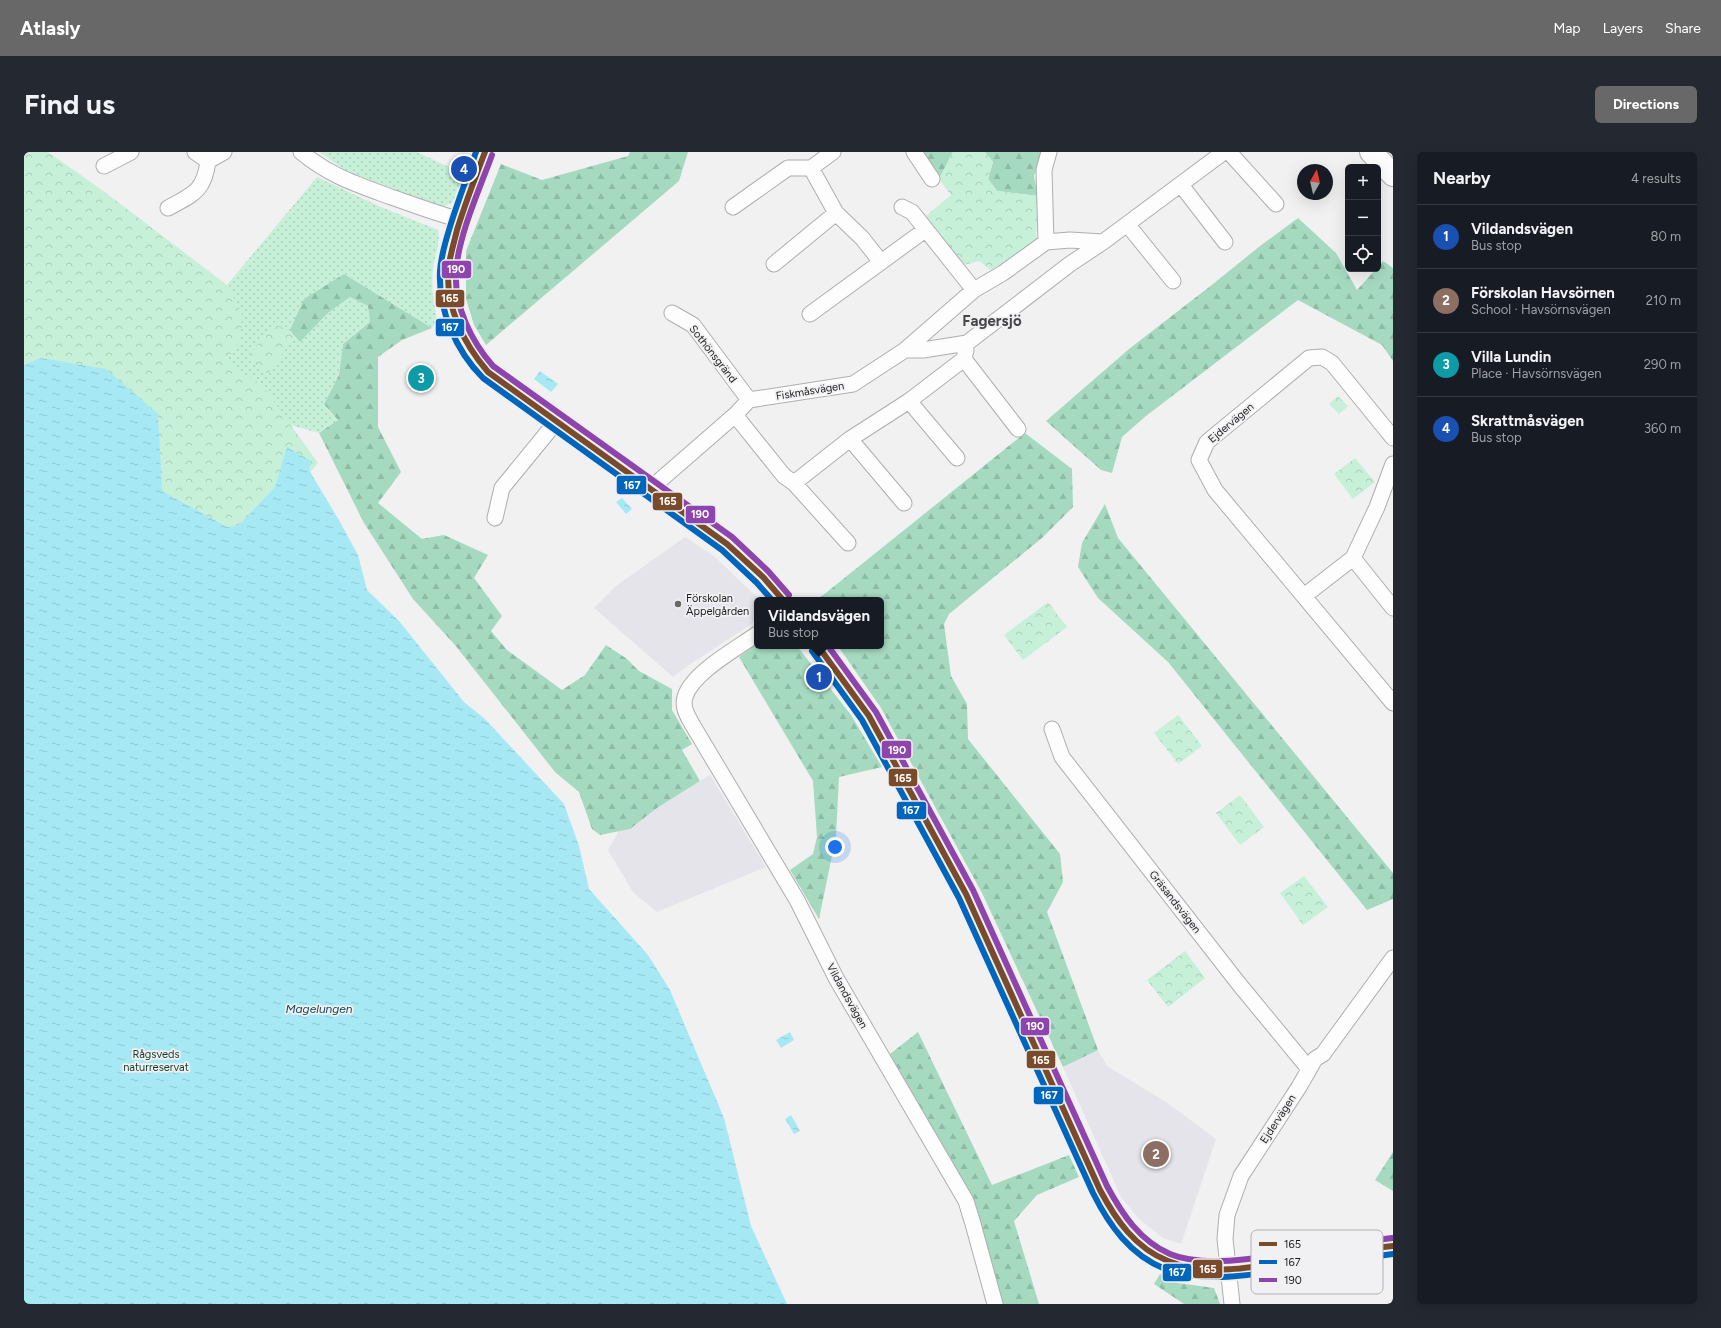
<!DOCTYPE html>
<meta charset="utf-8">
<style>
body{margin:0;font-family:Figtree,sans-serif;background:#242831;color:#f1f3f6}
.controls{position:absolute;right:12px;top:12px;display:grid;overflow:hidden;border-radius:6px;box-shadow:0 4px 16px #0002}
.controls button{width:36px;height:36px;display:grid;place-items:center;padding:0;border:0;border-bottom:1px solid #363941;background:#171b24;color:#f1f3f6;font:20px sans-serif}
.compass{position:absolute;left:1273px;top:12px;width:36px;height:36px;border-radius:50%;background:#171b24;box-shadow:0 4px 16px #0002;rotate:8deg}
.you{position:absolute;left:811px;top:695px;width:14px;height:14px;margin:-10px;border:3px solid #fff;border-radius:50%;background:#1a73e8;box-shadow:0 0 0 6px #1a73e833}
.badge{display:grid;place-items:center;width:26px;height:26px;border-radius:50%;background:#686868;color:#fff;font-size:13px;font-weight:700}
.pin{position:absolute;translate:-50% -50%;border:2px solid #fff;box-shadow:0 1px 4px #0006}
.popup{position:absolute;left:730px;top:445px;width:130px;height:52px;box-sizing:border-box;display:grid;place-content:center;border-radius:6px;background:#171b24;filter:drop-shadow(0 1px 3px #0005);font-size:13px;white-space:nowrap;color:#9ea1a6}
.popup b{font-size:15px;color:#f1f3f6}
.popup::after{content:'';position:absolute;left:50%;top:100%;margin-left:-8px;border:8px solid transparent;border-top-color:#171b24}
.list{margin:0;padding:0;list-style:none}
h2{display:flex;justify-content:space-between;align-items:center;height:52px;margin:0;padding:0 16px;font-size:17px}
h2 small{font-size:13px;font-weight:400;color:#9ea1a6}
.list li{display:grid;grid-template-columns:26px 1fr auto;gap:12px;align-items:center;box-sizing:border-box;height:64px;padding:0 16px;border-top:1px solid #363941}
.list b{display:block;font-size:15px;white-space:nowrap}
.list p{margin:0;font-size:13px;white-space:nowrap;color:#9ea1a6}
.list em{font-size:13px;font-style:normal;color:#9ea1a6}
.icon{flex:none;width:22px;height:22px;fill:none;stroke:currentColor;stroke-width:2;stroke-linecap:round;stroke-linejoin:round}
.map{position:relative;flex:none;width:1369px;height:1152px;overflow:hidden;border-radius:6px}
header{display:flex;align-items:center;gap:24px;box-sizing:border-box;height:56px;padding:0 20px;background:#686868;color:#fff}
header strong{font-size:19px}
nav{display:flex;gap:22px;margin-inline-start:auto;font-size:14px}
.intro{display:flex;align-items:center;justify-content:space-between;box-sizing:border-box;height:96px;padding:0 24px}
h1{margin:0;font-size:28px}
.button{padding:10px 18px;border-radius:6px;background:#686868;color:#fff;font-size:14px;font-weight:700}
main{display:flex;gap:24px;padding:0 24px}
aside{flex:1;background:#171b24;border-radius:6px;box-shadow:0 4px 16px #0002}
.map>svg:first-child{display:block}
</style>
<header>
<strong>Atlasly</strong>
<nav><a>Map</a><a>Layers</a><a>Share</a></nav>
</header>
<div class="intro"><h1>Find us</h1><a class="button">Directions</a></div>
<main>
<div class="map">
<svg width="1369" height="1152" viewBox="0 0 1369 1152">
<defs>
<pattern id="grass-dots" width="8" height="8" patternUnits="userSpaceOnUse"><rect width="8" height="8" fill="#c7f0d9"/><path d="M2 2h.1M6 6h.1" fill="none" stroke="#aacdba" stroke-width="1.8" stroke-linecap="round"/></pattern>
<pattern id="forest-firs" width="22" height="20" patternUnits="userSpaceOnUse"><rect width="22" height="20" fill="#a6dac0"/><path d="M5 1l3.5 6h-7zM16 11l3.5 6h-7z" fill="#8ebba5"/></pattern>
<pattern id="park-crowns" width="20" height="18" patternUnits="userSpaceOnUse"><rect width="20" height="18" fill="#c7f0d9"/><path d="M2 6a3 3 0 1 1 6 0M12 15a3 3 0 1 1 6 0" fill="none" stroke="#aacdba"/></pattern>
<pattern id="water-ripples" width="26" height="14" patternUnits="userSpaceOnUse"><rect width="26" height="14" fill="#a7e8f5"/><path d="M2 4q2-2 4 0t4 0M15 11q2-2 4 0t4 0" fill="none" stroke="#8fc7d2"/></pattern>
</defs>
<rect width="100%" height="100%" fill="#f1f1f1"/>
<path fill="#e5e4ea" d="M661,385L691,405L736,448H733V457L729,471L665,513L649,525L570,456L592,434Z
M686,623L742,715L633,760L609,740L584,698L595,679L606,677L633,656Z
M1074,898L1083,914L1142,950L1192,987L1157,1092L1139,1086L1114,1066L1097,1045L1039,915Z"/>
<path fill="url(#grass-dots)" d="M296,0H393L440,22L428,51L420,54L411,52L323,20Z
M293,25L357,55L414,78C417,93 410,103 409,118C407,135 410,152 413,168L408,176L320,122L276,190L304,161L326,145L344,154L346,170L319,192L315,223L300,252L314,268L295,281L224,261L202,210L217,186L176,138L203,133Z"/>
<path fill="url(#forest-firs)" d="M606,0H664L655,29L462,193L450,173L442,147V99L477,12L518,28L604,4Z
M897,0H929L915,27Z
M961,0H1019L1010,24L1014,44L973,39L964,27L969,10Z
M1274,66L1312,101L1333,138L1352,117H1354V115L1359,109L1369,116V209L1358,193L1274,148L1122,264L1098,285L1088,321L1077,318L1022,269L1105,197L1189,132L1236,94Z
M320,122L408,176L378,188L354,205V275L377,320L354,351L398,387L420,383L464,403L450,426L478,464L467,479L483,498L538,538L561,523L582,493L603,507L615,519L648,537V558L668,592L658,598L676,629L633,656L606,677L576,683L568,677L555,640L531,620L431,493L389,447L340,371L295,281L314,268L300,252L315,223L319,192L346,170L344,154L326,145L304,161L276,190L266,178L280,147Z
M1001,281L1048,317L1049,355L1018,386L925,462L920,472L927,524L943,552L944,587L1036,702L1039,730L1023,760L1074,898L1039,915L958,741L857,556L814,494H857V448H793Z
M1081,352L1094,386L1369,721V747L1343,758L1144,510L1074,446L1054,415L1058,391Z
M733,492V494H773L827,563L858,615L815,625L812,684L795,767L766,718L789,702L793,685L789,629L715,505Z
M894,880L968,1033L1045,1003L1055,1025L1013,1043L990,1069L1015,1152H979L957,1073L946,1044L866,902Z
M1369,1000V1039L1351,1028Z
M1136,1122L1154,1131L1190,1136L1196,1152H1160L1130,1132Z"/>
<path fill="url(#park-crowns)" d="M0,0H24L82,41L203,133L218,161L217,186L202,210L238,233L294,311L95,551L0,1152Z
M929,0H961L969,10L964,27L973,39L1014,44L1012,90L967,118L955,109L940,113L902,64L927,43L915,27Z
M250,170L271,184L244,222L223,207Z
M1314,244L1324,254L1315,262L1305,252Z
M1331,306L1351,330L1329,347L1310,322Z
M1024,450L1043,475L999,508L980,483Z
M1154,563L1178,594L1154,612L1130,581Z
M1216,643L1240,675L1216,693L1192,661Z
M1280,724L1304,755L1279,773L1256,741Z
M1161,799L1181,826L1144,855L1123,828Z"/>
<path fill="url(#water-ripples)" d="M17,206L82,217L134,262L138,339L203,375L214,374L251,335L263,295L287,309L285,318L316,370L334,403L343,438L375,469L440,550L461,567L540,652L555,694L565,737L624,803L646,838L700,966L727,1074L763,1152H0V213Z
M516,219L534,232L527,240L510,227Z
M598,346L608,357L602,362L592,350Z
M766,880L770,888L757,896L752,888Z
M767,963L776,979L770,982L761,967Z"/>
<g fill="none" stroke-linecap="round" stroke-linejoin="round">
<g stroke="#aeaeae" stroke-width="17">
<path id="minor" d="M171,0L184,9
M277,0C306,24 332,32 367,45C391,53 413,62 438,68
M461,0L441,53L429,93L424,119L425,139L430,160L435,177L451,205L464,220L532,270L703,392L739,425L759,448
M890,0L908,27
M1205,0L1252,52
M80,14L107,0
M787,16L809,0
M1157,33L1201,90
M709,55L764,16H787L812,61L838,86L857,110
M878,55L888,60L950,138
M144,56C169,42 180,40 184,9L200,0
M1103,72L1149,129
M1022,90L1020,18L1025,0
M750,112L812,61
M648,161L669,173L725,248
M786,162L901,78
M881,198H899L943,191L1046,112L1079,90L1200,0
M942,198L940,207L994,277
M711,263L760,324L770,331L824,391
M1369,286L1308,211L1298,205L1285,206L1183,290L1175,308L1191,338L1369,551
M933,306L885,249L940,207
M770,331L826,287
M626,337L711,263L725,248L829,232L881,198L950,138L979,121L1022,90L1046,88L1079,90
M880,351L826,287L885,249
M471,366L478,336L532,270
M1329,406L1369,456
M1280,444L1329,406L1353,355L1369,312
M733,482C712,497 668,521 661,545C658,555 663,563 668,572L773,748L812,826L942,1049L949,1072L971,1152
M794,494L845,564L942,742L1076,1038C1093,1071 1109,1093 1143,1109C1176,1125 1243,1112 1279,1107C1309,1102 1339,1098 1369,1094
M1028,577L1038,605L1215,832L1285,917
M1208,1152L1201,1087L1203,1063L1217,1024L1275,935L1291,907L1299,902L1369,806"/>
</g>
<g stroke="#aeaeae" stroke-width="24">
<path id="secondary" d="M1347,0L1369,23"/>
</g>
<use href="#minor" stroke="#fdfdfd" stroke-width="15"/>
<use href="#secondary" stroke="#fdfdfd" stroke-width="22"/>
<g stroke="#f1f0f2" stroke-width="9">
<path id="bus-1" d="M461,0C451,26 441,52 433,78C430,91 425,106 424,120C423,158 440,192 464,220L703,392L739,425L759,448
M794,494L845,564L942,742L1076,1038C1092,1068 1111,1096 1144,1109C1186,1127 1247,1112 1291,1105C1317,1101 1343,1097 1369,1094"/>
</g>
<g stroke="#f1f0f2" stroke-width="9">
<path id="bus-2" d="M452,0C443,26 433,51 425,78C421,91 417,105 416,119C414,158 432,199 459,226L698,398L733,431L748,448
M788,499L838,568L935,746L1069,1041C1085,1073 1106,1103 1141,1117C1184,1134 1245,1120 1291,1113C1317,1109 1343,1106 1369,1102"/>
</g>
<g stroke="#f1f0f2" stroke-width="9">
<path id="bus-3" d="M468,3C456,36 434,84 432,120C430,154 447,189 469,214L708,385L744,419L765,443
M804,494L852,560L949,738L1083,1034C1098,1062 1116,1089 1146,1102C1184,1118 1250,1103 1290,1097C1316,1093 1342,1090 1368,1086"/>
</g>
<use href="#bus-1" stroke="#7a4b2a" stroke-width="6"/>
<use href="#bus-2" stroke="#0065bd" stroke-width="6"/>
<use href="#bus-3" stroke="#8e44ad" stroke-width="6"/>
</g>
<circle fill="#686868" stroke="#f1f0f2" stroke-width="1.5" cx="654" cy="452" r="4"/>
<g text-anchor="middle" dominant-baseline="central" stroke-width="3.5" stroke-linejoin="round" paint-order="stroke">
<g font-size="11" fill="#1e1e1f" stroke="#f1f0f2">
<text transform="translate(689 202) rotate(52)">Sothönsgränd</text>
<text transform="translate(786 239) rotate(-9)">Fiskmåsvägen</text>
<text transform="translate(1207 271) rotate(-40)">Ejdervägen</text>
<text transform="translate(1151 750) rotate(52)">Gräsandsvägen</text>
<text transform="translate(823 844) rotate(61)">Vildandsvägen</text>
<text transform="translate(1254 967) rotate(-57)">Ejdervägen</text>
</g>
<g font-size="11" fill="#1e1e1f" stroke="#f1f0f2" text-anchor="start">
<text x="662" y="446">Förskolan<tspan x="662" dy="13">Äppelgården</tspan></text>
</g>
<g font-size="11" fill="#113a27" stroke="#f1f0f2">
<text x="132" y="902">Rågsveds<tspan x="132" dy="13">naturreservat</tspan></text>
</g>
<g font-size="12" font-style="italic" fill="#0f4852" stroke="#f1f0f2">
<text x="295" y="857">Magelungen</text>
</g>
<g font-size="15" font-weight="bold" fill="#474748" stroke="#f1f0f2">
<text x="968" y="169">Fagersjö</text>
</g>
</g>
<rect x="1227" y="1078" width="132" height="64" rx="6" fill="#f1f0f2" stroke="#b2b1b3" stroke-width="1"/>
<rect x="1235" y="1090" width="18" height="4" fill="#7a4b2a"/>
<rect x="1235" y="1108" width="18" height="4" fill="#0065bd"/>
<rect x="1235" y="1126" width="18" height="4" fill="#8e44ad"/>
<g font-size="11" fill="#1e1e1f">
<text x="1260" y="1096">165</text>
<text x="1260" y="1114">167</text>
<text x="1260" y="1132">190</text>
</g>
<g stroke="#f1f0f2" stroke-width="1.5">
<rect x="417" y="108" width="31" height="19" rx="4" fill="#8e44ad"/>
<rect x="411" y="137" width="30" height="19" rx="4" fill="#7a4b2a"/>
<rect x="411" y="166" width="30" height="19" rx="4" fill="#0065bd"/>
<rect x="592" y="323" width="31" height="20" rx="4" fill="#0065bd"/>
<rect x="628" y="340" width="31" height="19" rx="4" fill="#7a4b2a"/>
<rect x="661" y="353" width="31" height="19" rx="4" fill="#8e44ad"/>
<rect x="857" y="588" width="31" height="19" rx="4" fill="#8e44ad"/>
<rect x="864" y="616" width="30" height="19" rx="4" fill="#7a4b2a"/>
<rect x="872" y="649" width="31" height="19" rx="4" fill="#0065bd"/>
<rect x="996" y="865" width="30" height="19" rx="4" fill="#8e44ad"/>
<rect x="1002" y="898" width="30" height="19" rx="4" fill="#7a4b2a"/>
<rect x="1009" y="934" width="31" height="19" rx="4" fill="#0065bd"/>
<rect x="1168" y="1107" width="31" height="20" rx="4" fill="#7a4b2a"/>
<rect x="1138" y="1111" width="30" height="19" rx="4" fill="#0065bd"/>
</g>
<g font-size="11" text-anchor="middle" font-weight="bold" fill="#fff">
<text x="432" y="121">190</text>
<text x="426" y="150">165</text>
<text x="426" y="179">167</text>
<text x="608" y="337">167</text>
<text x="644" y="353">165</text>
<text x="676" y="366">190</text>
<text x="873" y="602">190</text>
<text x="879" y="630">165</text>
<text x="887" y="662">167</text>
<text x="1011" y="878">190</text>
<text x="1017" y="912">165</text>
<text x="1025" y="947">167</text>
<text x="1184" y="1121">165</text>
<text x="1153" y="1124">167</text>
</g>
</svg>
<div class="controls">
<button>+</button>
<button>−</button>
<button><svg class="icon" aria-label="locate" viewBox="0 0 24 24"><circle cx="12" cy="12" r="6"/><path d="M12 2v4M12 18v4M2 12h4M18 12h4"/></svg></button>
</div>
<svg class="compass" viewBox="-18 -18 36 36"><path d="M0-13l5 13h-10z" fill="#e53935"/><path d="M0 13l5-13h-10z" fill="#9ea1a6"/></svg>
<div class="you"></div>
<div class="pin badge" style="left:795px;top:525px;background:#1a4fb4">1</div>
<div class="popup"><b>Vildandsvägen</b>Bus stop</div>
<div class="pin badge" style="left:1132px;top:1002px;background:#8d6e63">2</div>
<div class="pin badge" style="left:397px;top:226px;background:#0f9aa8">3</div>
<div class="pin badge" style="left:440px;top:17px;background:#1a4fb4">4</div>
</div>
<aside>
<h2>Nearby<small>4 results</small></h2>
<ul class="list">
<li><span class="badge" style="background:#1a4fb4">1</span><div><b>Vildandsvägen</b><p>Bus stop</p></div><em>80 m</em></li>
<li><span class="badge" style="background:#8d6e63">2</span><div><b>Förskolan Havsörnen</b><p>School · Havsörnsvägen</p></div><em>210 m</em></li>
<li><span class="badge" style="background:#0f9aa8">3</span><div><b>Villa Lundin</b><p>Place · Havsörnsvägen</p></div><em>290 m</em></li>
<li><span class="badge" style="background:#1a4fb4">4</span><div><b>Skrattmåsvägen</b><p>Bus stop</p></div><em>360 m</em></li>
</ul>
</aside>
</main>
